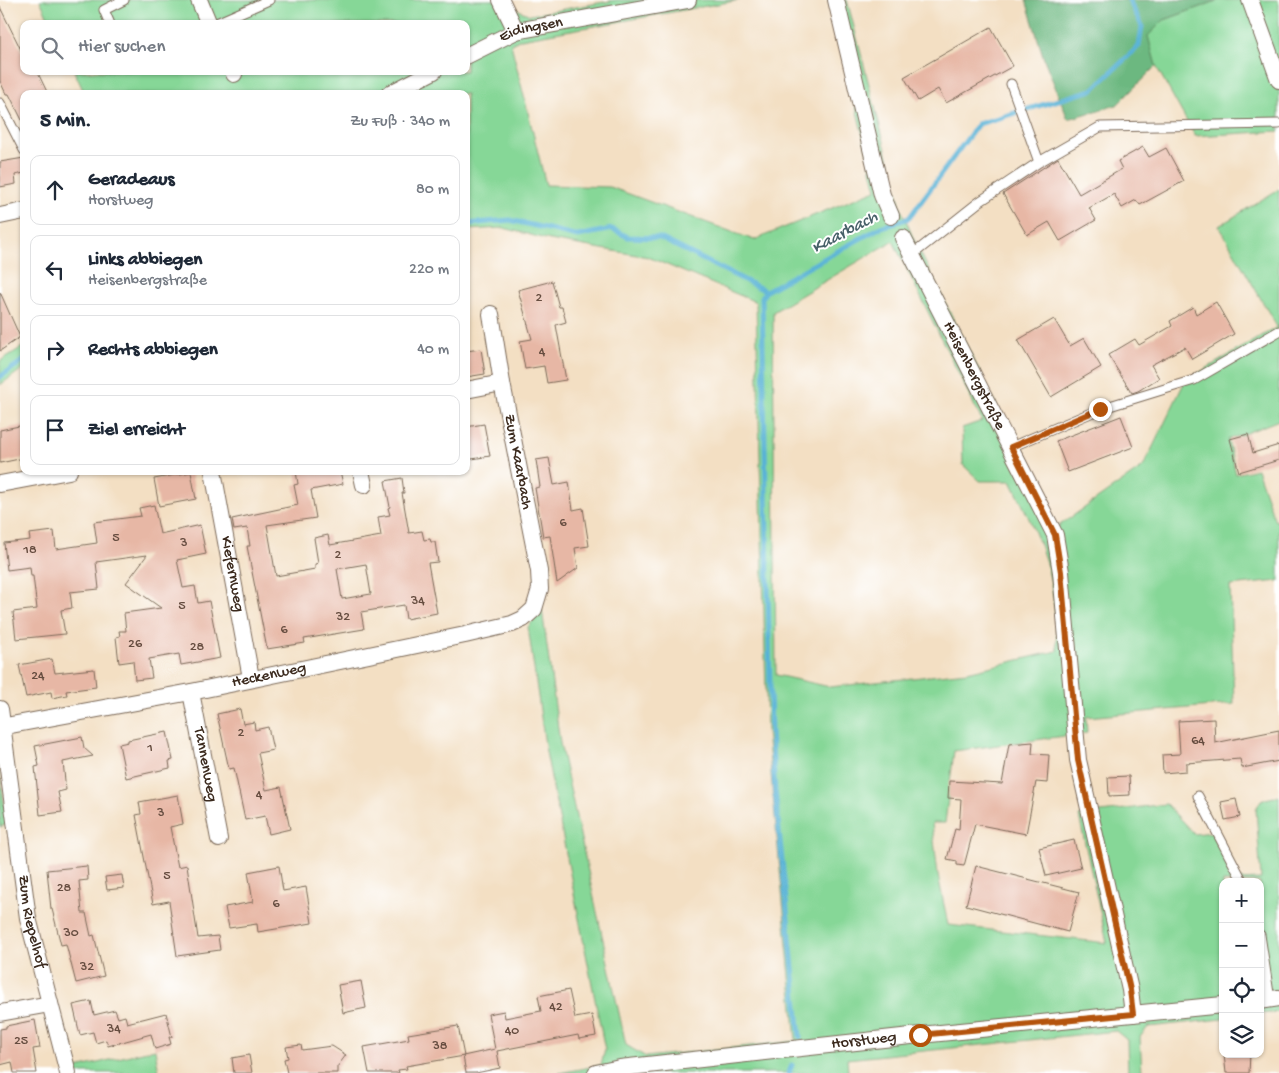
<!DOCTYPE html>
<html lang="de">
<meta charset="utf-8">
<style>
body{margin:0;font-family:"Gochi Hand",sans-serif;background:#f6f6f7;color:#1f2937}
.controls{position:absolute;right:15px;bottom:15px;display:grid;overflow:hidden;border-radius:10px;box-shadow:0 1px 4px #0004}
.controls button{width:45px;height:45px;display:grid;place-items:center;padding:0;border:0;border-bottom:1px solid #e0e1e3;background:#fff;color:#1f2937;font:25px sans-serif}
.stop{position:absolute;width:15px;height:15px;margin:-11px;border:4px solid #b45309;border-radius:50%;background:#fff}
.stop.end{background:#b45309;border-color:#fff;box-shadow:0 1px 5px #0008}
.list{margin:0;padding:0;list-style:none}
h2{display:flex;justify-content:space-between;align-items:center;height:65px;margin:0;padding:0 20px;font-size:21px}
h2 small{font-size:16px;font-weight:400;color:#747a83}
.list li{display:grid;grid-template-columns:32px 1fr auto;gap:15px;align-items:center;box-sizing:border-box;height:70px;margin:0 10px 10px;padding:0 10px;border:1px solid #e0e1e3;border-radius:10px}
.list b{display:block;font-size:19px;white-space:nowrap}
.list p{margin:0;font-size:16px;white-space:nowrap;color:#747a83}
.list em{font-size:16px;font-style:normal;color:#747a83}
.icon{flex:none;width:28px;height:28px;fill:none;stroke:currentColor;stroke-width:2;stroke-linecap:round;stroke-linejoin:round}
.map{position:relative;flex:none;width:1279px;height:1073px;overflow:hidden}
.search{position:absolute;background:#fff;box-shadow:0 1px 4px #0004;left:20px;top:20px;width:450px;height:55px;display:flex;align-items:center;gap:12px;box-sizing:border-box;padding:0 18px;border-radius:10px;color:#747a83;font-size:19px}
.panel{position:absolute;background:#fff;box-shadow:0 1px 4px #0004;left:20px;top:90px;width:450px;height:385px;border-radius:10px}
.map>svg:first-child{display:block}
</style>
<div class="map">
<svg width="1279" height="1073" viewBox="0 0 1279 1073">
<rect width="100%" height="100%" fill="#fff"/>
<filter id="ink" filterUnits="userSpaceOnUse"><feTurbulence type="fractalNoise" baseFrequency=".02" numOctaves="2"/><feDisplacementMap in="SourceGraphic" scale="10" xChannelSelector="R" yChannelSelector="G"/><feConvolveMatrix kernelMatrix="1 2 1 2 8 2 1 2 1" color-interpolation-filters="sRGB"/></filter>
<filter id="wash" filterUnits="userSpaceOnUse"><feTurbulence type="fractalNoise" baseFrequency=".0096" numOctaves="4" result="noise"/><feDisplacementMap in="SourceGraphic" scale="20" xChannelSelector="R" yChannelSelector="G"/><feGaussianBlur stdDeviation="1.12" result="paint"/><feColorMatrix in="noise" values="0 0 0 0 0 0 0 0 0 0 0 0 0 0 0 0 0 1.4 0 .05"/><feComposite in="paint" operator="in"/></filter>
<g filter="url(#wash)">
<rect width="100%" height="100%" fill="#f3dfc3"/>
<path fill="#86d797" stroke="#60805a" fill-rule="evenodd" d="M40,0H508L512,7L530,15L616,0H740L521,39L511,44L546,185L610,187L754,240L876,190L830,0H847L902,211L915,242L1057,527L1143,467L1185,381L1277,327L1219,226L1279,189V326L1277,327L1279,330V420L1228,440L1236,474L1257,469L1275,521H1279V581L1230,586L1234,704L1086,717L1087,733L954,751L945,823H932L938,875L948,925L1107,943L1079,816L1101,812L1166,804L1194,834L1214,832L1236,880L1261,879L1256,809L1261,800L1279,796V1012L1260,1014V882H1223V1019L1148,1027L1140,1037L1142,1073H1128L1127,1040L1116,1031L847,1059L848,1073H559L601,1065L605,1050L546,752L528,627L542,609L560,743L626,1045L646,1057L796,1041L767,731L756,302L648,257L550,240L504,228L466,230V94H85L74,71H466V24H51ZM893,241L982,421L962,428L963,465L980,481H1011C1025,510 1040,539 1048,570C1055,597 1056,624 1057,651L967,672L830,687L776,675L773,312Z
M1219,0H1278L1279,4V131L1195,136L1156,66L1147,36L1164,20Z
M24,346V368L0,385V361Z
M0,772L7,824L0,827Z
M155,1049L159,1073H78L77,1068Z"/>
<path fill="#6cb880" stroke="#54714f" d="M1026,0H1219L1164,20L1148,36L1156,66L1117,105L1068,119L1044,59Z"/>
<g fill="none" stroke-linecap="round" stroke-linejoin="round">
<path stroke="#59b2d6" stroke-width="5" d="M466,224L510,220L578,236L612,229L628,237L660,238L766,291L881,227L909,218L978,124L1092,90L1139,46L1142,26L1129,0
M766,291L762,297L771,732L775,791L800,1037
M0,377L24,360
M789,1073L792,1065"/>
</g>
<g id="blocks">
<path fill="#e7b7a5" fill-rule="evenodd" d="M0,7L24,56V71H37L48,94H24V124L9,94H6L0,81Z
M991,27L1013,66L946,103L938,89L918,101L904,77Z
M1143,147L1149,157L1166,148L1184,181L1140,205L1136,200L1122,208L1114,194L1089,208L1096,220L1060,241L1049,222L1027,235L1003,194L1058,158L1079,194L1122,169L1118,161Z
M24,158V173L15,175L16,184L0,187V162Z
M552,281L559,307H562L566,322L556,325L566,380L547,383L544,366L525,369L520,341L532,339L518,290Z
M0,292L20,337L0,351Z
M1216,302L1234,334L1192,359L1185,347L1151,365L1159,378L1138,391L1132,393L1108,355L1135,339L1139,345L1172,326L1170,321L1193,307L1196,314Z
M1054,319L1070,346L1084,338L1101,367L1051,397L1018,340Z
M481,349L485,374L466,377V351Z
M1121,416L1133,447L1068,472L1056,441Z
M484,424L490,456L466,460V427Z
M24,425V458L0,463V430Z
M1248,434L1253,453L1279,445V460L1239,472L1230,439Z
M549,458L554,485L569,482L573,510L583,508L589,546L575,548L578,568L557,583L550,536L543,537L535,488L540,487L536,460Z
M296,471H340L343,484L311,490L316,518L267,525L276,576L315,569V564L318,563L314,538L328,535L330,545L381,536L378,517L390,515L388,508L390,507L385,481L402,478L404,493H402L409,533L422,531L424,540L430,539L431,542H435L438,562L428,563L437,613L406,619L404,605L361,612L364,629L304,639L305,643L267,649L247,546H250L247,528L234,530L232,519L298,505L294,485L298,484ZM366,564L371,594L342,599L337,569Z
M191,472L196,499L159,506L154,479Z
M154,505L160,534L200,525L206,554L177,560L183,588L195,586L198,603L209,601L220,658L181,665L179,654L149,659L152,678L135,680L133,661L119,663L116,637L120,636L119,631H126L124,613L161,608L126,583L147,555L96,562L99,589L70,592L72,608L61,610L65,634L16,639L13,612L37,609L33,576H31L30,567L7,570L4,543L30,540L29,534L54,531L56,549L97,543L94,522L141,516L139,508Z
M52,659L55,673L94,669L96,687L66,691L67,695L52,698L51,692L26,697L19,665Z
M240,709L243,724L254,722L255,730L268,727L273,750L258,753L266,790L281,787L290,829L269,834L265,816L245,820L234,768L229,769L217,714Z
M1214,719L1215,743L1279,730V761L1242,768L1240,759L1186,763V771L1163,773L1162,755L1180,754L1178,721Z
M167,732L173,760L169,761L170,768L126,778L119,744L128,742V740Z
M82,737L84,748L93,756L63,762L66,790L58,792L62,812L40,815L35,767L39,766L35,746Z
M1033,742L1032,754L1049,755L1047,783L1036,782L1026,834L975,824L964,866L957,865V861L947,859L955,829L959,830L961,799L948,798L949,781L1002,784L1009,744Z
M1129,776L1130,795L1109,796L1108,777Z
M178,795L183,824L170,827L178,867L187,865L198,938L218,936L220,950L177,956L169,901L153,904L136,815L141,814L139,802Z
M1236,799L1240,817L1225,820L1221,802Z
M1074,840L1081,868L1046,876L1039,848Z
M87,866L88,880L79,881L82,913H86L91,936L94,935L104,976L76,983L66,944L61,945L52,909H51L47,870Z
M279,866L283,891L306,887L312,923L258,932L257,924L229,928L225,907L253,902L248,872Z
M976,866L1079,892L1068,932L966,905Z
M122,875L124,888L107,890L105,877Z
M361,981L366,1008L343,1013L338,985Z
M569,990L575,1018L592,1015L596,1036L579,1039L578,1035L497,1051L500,1068L476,1073H466L463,1056L495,1049L488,1014L504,1011L505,1018L541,1011L538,996Z
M91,1001L94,1015L115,1010L118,1018L125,1016L127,1023L166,1013L172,1037H169L171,1044L155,1049L151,1034L108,1046L106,1040L96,1043L93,1032L80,1035L73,1005Z
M35,1020L40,1048L33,1049L37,1073H14L12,1062L0,1065V1029L6,1028V1026Z
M458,1026L464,1056L406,1066L407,1069L398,1070L399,1073H369L364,1047L409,1039L408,1034Z
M301,1045L302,1050L332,1046L346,1055L337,1067V1073H287L284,1059L288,1058L286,1047Z
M1224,1054H1250L1249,1073H1226Z
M249,1055L252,1073H234L232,1058Z"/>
</g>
</g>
<g filter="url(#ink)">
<use href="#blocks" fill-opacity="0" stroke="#7b6958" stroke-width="1"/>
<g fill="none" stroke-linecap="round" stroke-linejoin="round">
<g stroke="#7b6958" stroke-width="11">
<path id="lane" d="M110,24L104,10L124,0
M214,24L269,0
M1011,84L1039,162
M0,103L24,150
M912,255L979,202L1039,162L1100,127L1279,124
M1011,447L1100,409L1194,380L1279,331
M1198,796L1243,882
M1260,935L1270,1000"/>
</g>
<g stroke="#7b6958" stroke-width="18">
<g id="street">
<path d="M199,0L209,24"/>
<path d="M501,0L516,31"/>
<path d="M836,0L882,195L891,216"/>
<path d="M1250,0L1279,80"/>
<path id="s1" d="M466,56L516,31L688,0"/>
<path d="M233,71L234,74"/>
<path d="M389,94L434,71"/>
<path d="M0,216L24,211"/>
<path id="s2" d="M903,238L1055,535L1061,572L1078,760L1130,990L1133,1014"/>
<path d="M466,390L502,383"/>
<path id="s3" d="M213,471L251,678"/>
<path d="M361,471L364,485"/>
<path d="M0,484L69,471"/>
<path id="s4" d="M191,692L219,839"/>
<path id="s5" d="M0,709L28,918L68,1073"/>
<path id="s6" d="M0,727L191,692L465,635L512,624L523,619L534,609L540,589L539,571L502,383L491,314"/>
<path d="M1260,1001L1279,998"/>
<path d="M0,1013L50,1004"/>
<path id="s7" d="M596,1073L620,1068L920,1035L1223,1005"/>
</g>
</g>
<use href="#lane" stroke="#fff" stroke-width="9"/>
<use href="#street" stroke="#fff" stroke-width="16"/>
</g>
</g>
<g fill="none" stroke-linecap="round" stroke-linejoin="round" filter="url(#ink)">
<path stroke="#b45309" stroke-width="6" d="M920,1035L1133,1014L1130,990L1078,760L1061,572L1055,535L1011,447L1100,409"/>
</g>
<g text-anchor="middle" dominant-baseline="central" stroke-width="4" stroke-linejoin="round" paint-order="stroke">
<g font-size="14" fill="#664d40">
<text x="539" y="298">2</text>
<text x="542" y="352">4</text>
<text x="563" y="523">6</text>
<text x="116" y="538">5</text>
<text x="184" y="543">3</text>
<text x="30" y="550">18</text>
<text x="338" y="555">2</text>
<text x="418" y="601">34</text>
<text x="182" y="606">5</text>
<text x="343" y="617">32</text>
<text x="284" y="630">6</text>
<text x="135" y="644">26</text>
<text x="197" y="647">28</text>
<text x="38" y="676">24</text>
<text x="241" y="733">2</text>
<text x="1198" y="741">64</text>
<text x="150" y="748">1</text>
<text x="259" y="795">4</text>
<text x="161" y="813">3</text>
<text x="167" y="876">5</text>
<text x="64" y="888">28</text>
<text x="276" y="904">6</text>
<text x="71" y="933">30</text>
<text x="87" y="967">32</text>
<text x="556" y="1007">42</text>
<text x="114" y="1029">34</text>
<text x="512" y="1031">40</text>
<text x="21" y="1041">25</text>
<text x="440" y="1046">38</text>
</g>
<g font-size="16" fill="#3b2a1e" stroke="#fff">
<text stroke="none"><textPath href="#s1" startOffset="71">Eidingsen</textPath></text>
<text stroke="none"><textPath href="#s2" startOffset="155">Heisenbergstraße</textPath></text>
<text transform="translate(517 462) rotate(79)">Zum Kaarbach</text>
<text stroke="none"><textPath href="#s3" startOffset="105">Kiefernweg</textPath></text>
<text stroke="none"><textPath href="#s6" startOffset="274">Heckenweg</textPath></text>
<text stroke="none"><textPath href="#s4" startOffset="74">Tannenweg</textPath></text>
<text stroke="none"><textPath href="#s5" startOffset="215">Zum Riepelhof</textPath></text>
<text stroke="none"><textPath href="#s7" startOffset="270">Horstweg</textPath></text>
</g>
<g font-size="18" font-style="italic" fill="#476068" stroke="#fff">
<text transform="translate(845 233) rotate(-28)">Kaarbach</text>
</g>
</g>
</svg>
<div class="controls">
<button>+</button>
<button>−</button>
<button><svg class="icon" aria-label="locate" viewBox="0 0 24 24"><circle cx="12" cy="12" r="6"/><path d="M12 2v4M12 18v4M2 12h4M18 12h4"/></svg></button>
<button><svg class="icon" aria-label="layers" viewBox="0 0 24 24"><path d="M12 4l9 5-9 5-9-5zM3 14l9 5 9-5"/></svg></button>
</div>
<div class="stop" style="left:920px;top:1035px"></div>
<div class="stop end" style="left:1100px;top:409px"></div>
<div class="search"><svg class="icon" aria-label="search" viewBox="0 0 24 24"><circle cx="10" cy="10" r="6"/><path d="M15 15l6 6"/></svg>Hier suchen</div>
<section class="panel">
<h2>5 Min.<small>Zu Fuß · 340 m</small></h2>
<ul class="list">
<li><svg class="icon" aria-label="ahead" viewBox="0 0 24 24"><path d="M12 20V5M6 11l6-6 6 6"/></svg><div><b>Geradeaus</b><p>Horstweg</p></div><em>80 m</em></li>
<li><svg class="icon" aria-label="left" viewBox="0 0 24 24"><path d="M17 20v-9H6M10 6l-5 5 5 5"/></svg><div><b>Links abbiegen</b><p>Heisenbergstraße</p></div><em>220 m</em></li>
<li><svg class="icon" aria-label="right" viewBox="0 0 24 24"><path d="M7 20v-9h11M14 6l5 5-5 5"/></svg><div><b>Rechts abbiegen</b></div><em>40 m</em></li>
<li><svg class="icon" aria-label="arrive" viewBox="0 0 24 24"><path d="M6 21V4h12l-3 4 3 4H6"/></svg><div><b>Ziel erreicht</b></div></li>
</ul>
</section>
</div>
